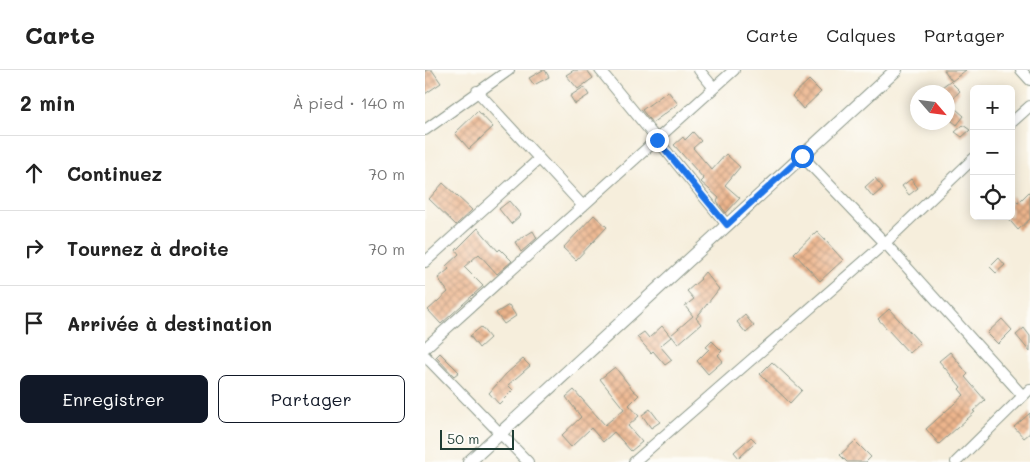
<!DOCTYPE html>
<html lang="fr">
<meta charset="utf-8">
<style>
body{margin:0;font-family:Mali,sans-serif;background:#f2f2f2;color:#222}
.controls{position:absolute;right:15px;top:15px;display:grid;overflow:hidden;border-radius:8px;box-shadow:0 2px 12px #0003}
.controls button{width:45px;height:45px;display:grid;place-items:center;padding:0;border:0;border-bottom:1px solid #e0e0e0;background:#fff;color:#222;font:25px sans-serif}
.compass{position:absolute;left:485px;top:15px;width:45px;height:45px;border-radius:50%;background:#fff;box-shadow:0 2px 12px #0003;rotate:118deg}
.scale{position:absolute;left:15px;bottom:12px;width:74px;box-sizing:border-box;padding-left:5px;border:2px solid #1f3d34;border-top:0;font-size:14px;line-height:18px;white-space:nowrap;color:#1f3d34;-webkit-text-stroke:4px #fdfcf7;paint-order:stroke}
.stop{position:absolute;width:15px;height:15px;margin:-11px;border:4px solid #1a73e8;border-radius:50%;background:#fff}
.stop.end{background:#1a73e8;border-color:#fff;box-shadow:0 1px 5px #0008}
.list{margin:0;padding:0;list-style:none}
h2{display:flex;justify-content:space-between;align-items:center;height:65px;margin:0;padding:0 20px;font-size:21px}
h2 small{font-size:16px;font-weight:400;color:#767676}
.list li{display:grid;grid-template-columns:32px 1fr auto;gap:15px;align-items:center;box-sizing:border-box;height:75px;padding:0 20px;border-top:1px solid #e0e0e0}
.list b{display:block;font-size:19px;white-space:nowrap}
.list em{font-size:16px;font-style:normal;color:#767676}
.actions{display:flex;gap:10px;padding:15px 20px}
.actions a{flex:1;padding:11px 0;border:1px solid #111827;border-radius:8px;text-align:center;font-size:18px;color:#111827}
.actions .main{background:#111827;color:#fff}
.icon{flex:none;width:28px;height:28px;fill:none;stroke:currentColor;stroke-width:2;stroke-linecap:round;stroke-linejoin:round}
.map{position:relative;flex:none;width:605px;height:392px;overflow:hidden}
header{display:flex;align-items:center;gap:30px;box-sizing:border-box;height:70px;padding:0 25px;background:#fff;border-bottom:1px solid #e0e0e0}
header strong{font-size:24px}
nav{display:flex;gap:28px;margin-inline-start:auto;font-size:18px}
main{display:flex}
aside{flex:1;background:#fff}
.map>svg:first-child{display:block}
</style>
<header>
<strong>Carte</strong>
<nav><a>Carte</a><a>Calques</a><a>Partager</a></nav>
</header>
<main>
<aside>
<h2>2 min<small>À pied · 140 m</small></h2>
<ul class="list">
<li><svg class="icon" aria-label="ahead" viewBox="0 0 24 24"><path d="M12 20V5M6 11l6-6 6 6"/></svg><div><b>Continuez</b></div><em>70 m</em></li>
<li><svg class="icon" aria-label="right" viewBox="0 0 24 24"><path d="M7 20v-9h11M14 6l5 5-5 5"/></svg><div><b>Tournez à droite</b></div><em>70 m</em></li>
<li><svg class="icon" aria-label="arrive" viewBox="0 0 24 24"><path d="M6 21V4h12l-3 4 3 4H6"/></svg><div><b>Arrivée à destination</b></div></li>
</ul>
<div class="actions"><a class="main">Enregistrer</a><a>Partager</a></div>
</aside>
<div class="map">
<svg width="605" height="392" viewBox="0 0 605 392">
<defs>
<pattern id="building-cross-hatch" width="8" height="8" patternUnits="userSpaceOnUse" patternTransform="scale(1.25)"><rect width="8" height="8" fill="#edb58d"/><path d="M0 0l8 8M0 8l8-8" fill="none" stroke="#bf9474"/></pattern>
</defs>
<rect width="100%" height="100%" fill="#fdfcf7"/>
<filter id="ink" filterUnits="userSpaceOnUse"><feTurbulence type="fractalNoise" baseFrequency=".02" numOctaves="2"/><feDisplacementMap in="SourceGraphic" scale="10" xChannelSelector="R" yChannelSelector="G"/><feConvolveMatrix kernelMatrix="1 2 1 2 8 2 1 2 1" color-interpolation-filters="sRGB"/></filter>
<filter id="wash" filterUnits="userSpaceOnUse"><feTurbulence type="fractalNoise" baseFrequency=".0096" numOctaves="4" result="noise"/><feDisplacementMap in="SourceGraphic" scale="20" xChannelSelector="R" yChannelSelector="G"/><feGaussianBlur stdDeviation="1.12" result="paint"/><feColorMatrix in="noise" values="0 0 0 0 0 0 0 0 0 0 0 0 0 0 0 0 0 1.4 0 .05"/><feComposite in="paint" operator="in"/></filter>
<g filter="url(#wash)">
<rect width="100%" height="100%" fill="#f6eedc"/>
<g id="blocks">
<path fill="url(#building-cross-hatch)" d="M0,0H7L16,13L0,24Z
M118,0H120L124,7L109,15L104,8Z
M149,0H162L168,8L153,19L141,5Z
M519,0H541L527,11Z
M384,10L396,22L378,39L367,26Z
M525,11L535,21L524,33L539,46L532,55L522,47V22H510Z
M159,17L164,25L150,34L145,26Z
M243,21L253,34L227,53L217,40Z
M53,41L68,57L44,79L30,63Z
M538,55L545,60L537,67L530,62Z
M268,62L276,71L268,78L287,100L301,84L315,97L300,115L315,128L301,143L292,131L294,128L276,112L279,109L249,75L258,67L260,70Z
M450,108L458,118L448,127L440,117Z
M486,109L493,118L484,125L477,116Z
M18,113L47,140L31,155L4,129Z
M605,121V149L593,160L581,146H586V126L593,133Z
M84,131L96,145L86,154L74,139Z
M169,145L182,157L151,190L138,178Z
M53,158L73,181L75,179L87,191L72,204L54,184L39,197L58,216L16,254L3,240L23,222L13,208L24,199L21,196L34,184L31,180Z
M108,161L112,168L96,182L90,172Z
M392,161L418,190L395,211L369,183Z
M574,188L580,195L571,203L565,197Z
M280,202L294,219L271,248L276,254L253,274L246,265L268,246L260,236L269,229L262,221L276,209L275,208Z
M84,235L91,246L79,254L71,243Z
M464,239L495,273L484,283L453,249Z
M320,245L329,256L321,263L312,252Z
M577,249L587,260L573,274L562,263Z
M237,256L246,267L235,276L247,290L240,295L228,281L226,283L212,267L219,262L224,268Z
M56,257L65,268L54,278L45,266Z
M599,258L605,266V282L591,265Z
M287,271L297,281L293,285L298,291L283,304L272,291L284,279L281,277Z
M525,282L543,304L540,307L560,330L548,341L550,342L514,374L501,359L539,325L534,319L536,317L514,291Z
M15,283L34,302L29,306L11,287Z
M98,289L105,296L83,315L88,320L74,334L64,323L81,304Z
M347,292L377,320L365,333L335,304Z
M190,297L208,320L214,325L204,335L214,346L203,356L217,372L206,381L189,362L178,372L166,358L146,377L136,366L156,347L141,327L149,320L180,355L199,339L175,309Z
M225,339L235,352L226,358L217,345Z
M605,343V363L599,368L589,357Z
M326,367L331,372L314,388L309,382Z
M430,371L446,387L441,392H422L415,385Z"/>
</g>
</g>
<g filter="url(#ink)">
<use href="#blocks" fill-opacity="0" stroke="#8a9688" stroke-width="1"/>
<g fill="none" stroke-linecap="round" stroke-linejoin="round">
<g stroke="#8a9688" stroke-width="12">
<path id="minor" d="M175,0L302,155
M274,0L289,18
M596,0L605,10
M52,21L158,136
M586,53L605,36
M0,60L84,0
M377,86L460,173L597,325
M0,192L114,89
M0,278L309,0
M0,286L103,392
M209,392L460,173L549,88
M531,392L605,319"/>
</g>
<g stroke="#8a9688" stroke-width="14">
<path id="major" d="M44,392L471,0"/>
</g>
<use href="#minor" stroke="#fff" stroke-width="10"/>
<use href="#major" stroke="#fff" stroke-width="12"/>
</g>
</g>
<g fill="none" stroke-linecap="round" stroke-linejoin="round" filter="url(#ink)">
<path stroke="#1a73e8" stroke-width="6" d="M232,70L302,155L377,86"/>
</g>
</svg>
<div class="controls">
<button>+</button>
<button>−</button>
<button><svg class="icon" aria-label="locate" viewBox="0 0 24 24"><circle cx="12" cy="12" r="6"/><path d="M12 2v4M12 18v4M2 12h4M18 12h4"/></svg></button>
</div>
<svg class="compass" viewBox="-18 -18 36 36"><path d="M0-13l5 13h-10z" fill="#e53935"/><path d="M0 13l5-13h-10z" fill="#767676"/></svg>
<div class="scale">50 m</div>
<div class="stop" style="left:377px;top:86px"></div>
<div class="stop end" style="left:232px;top:70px"></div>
</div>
</main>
